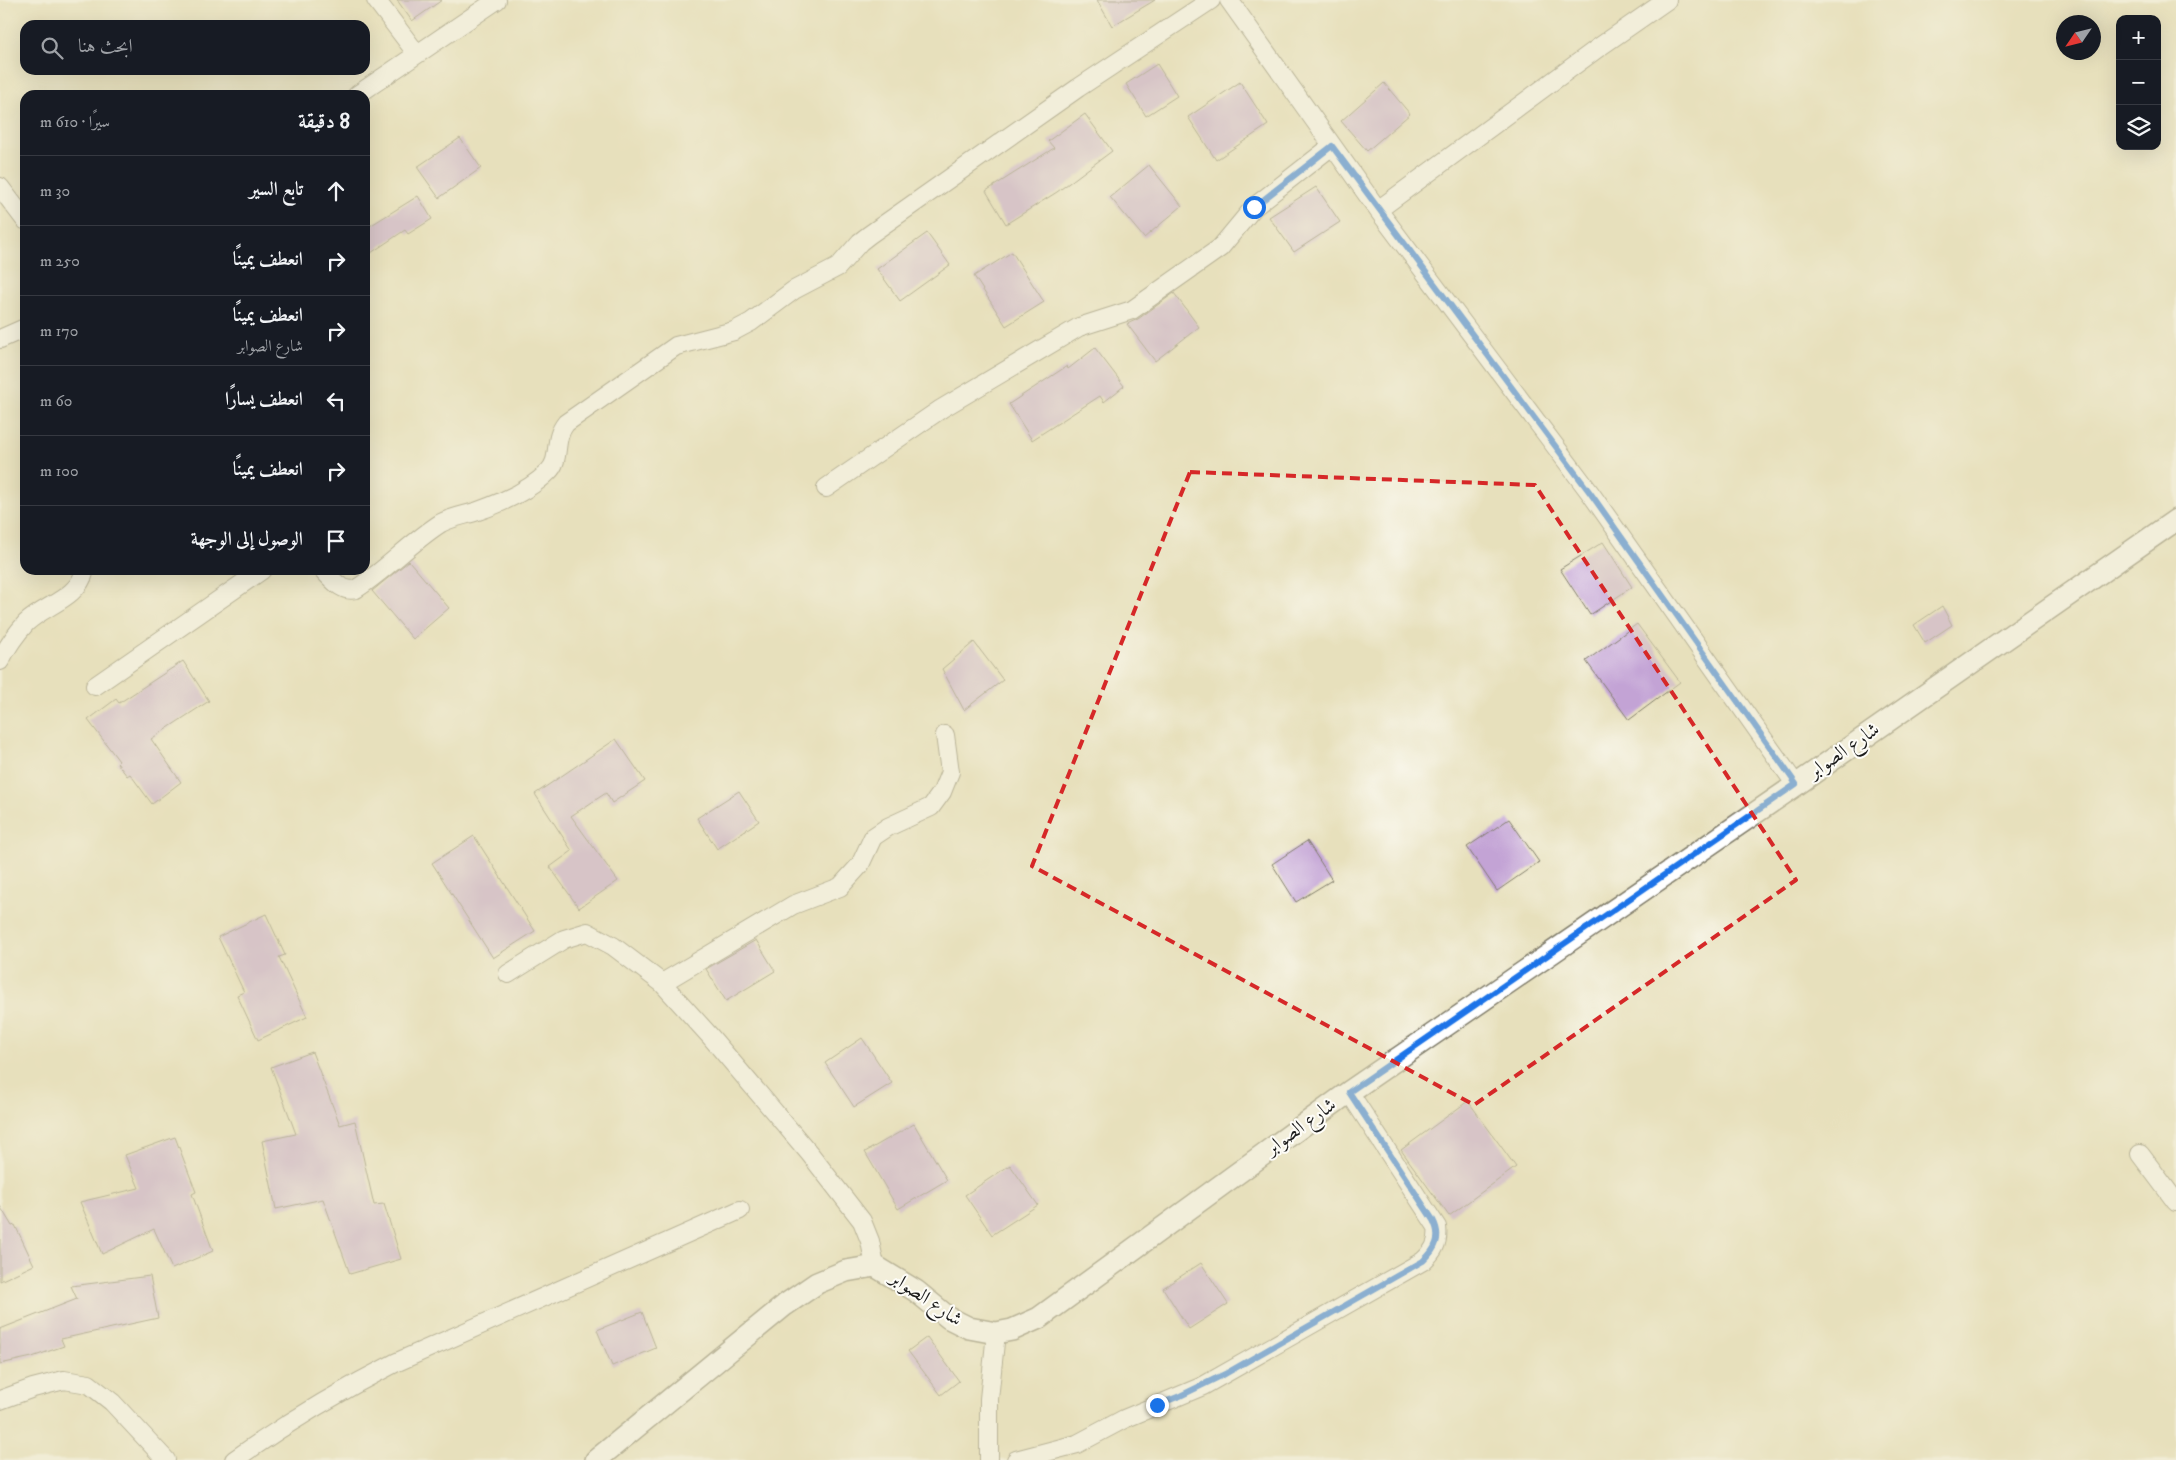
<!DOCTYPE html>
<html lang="ar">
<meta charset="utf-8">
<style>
body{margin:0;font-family:"IM FELL DW Pica",Amiri,serif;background:#20242c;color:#f1f3f6;direction:rtl}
.controls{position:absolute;right:15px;top:15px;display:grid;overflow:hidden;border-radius:10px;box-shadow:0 5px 20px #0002}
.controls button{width:45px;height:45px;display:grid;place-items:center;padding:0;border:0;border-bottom:1px solid #363941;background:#171b24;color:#f1f3f6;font:25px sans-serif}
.compass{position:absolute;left:2056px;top:15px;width:45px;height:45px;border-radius:50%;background:#171b24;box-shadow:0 5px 20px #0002;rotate:235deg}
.stop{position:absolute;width:15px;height:15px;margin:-11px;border:4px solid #1a73e8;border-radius:50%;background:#fff}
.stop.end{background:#1a73e8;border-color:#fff;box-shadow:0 1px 5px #0008}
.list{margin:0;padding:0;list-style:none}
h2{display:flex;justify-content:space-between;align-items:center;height:65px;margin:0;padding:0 20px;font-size:21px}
h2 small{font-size:16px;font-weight:400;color:#9ea1a6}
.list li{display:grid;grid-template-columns:32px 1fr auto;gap:15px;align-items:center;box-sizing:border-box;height:70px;padding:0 20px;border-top:1px solid #363941}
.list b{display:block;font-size:19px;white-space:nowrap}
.list p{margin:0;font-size:16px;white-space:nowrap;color:#9ea1a6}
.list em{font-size:16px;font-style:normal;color:#9ea1a6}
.icon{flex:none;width:28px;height:28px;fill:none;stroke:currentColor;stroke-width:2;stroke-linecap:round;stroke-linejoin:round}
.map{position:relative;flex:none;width:2176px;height:1460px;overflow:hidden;direction:ltr}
.search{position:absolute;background:#171b24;box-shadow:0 5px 20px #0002;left:20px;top:20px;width:350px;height:55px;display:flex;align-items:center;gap:12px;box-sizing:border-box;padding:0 18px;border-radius:15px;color:#9ea1a6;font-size:19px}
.panel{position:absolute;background:#171b24;box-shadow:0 5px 20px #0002;left:20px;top:90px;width:350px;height:485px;border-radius:15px;direction:rtl}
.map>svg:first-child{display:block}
</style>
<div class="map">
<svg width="2176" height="1460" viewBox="0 0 2176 1460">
<rect width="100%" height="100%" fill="#fdfcf7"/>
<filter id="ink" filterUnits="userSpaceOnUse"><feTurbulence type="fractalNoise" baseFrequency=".02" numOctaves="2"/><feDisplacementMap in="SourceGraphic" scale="10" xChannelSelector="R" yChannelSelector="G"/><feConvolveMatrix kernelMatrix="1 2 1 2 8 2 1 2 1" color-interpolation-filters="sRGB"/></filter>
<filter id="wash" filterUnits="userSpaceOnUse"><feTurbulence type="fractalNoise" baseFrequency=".0096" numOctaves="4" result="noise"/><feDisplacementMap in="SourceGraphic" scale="20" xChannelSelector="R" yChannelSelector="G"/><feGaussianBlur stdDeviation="1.12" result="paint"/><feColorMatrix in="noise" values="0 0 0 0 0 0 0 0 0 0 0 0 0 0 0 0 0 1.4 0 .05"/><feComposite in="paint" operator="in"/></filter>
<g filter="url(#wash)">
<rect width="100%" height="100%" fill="#e7e0bc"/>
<g id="blocks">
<path fill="#c3a3d5" d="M397,0H442L412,21Z
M1097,0H1155L1112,26Z
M1157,64L1177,96L1146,116L1126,84Z
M1240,82L1268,125L1216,160L1188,117Z
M1384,83L1410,114L1367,151L1341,121Z
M1085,114L1112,151L1057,192L1006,224L986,191L1054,148L1048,141Z
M460,138L481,168L439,198L417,167Z
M1149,165L1182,206L1144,238L1110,197Z
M1316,187L1340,222L1294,252L1269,217Z
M418,196L432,219L408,234L405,230L365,257V229Z
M927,233L950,265L900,301L877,269Z
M1012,252L1044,302L1006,326L974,276Z
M1174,293L1199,327L1155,361L1127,324L1138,319Z
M1095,348L1124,386L1104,402L1100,396L1032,440L1009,404L1067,366L1068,369Z
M1603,542L1632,587L1590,615L1560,569Z
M409,561L449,608L413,639L372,591Z
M1942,606L1952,625L1925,643L1914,625Z
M1637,624L1680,682L1629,720L1586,661Z
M974,642L1003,680L964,710L942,669Z
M183,661L209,701L151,739L181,782L152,804L130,774L127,776L117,763L119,761L88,720L116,699L119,703Z
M616,739L645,781L612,803L606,793L571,816L618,881L579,908L550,867L572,851L535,794Z
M739,791L759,821L717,849L697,818Z
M1509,819L1539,862L1497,891L1467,847Z
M474,836L535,931L493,958L432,863Z
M1307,841L1332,880L1296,902L1272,864Z
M266,914L285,955L279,957L307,1017L258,1040L237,995L244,992L218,937Z
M756,940L775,971L726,1001L706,969Z
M862,1038L892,1083L854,1107L825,1063Z
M312,1052L340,1125L355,1121L374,1205L384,1204L401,1259L350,1274L323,1199L276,1209L262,1141L296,1134L271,1067Z
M1468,1101L1516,1167L1449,1216L1401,1150Z
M914,1124L947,1180L898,1209L865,1152Z
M175,1137L196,1192L192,1194L213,1251L172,1269L154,1229L102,1254L80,1202L139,1188L125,1155Z
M1010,1165L1038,1205L992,1235L965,1195Z
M0,1206L12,1226L15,1225L34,1265L0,1281Z
M1201,1263L1228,1304L1189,1329L1163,1288Z
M150,1276L158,1318L61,1339L64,1346L32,1357L0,1364V1329L77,1299L71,1286Z
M642,1312L656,1348L612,1366L597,1330Z
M927,1337L959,1381L941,1395L908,1351Z"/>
</g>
</g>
<g filter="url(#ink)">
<use href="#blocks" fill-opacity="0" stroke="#827e6c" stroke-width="1"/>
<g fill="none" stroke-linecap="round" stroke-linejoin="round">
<g stroke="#827e6c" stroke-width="20">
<path id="minor" d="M376,0L417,54
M1229,0L1378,210L1591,494L1796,785
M357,95L497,0
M0,187L25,220
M1378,210L1598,48L1667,0
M0,339L25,328
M826,488L941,409L1079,327L1132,310L1220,248L1254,207L1332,146
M323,570C332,579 342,593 356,589C386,570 411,542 441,523C452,517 466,515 478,511C501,503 530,490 548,472C562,459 552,440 566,423L676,346L734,331L751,322L794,290L838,267L860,242L869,235L1078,88L1211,0
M0,661C7,647 16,634 26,623C46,604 78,599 85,570
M95,686L262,570
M508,974L564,939L587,932L613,946L662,983L710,1036L810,1154L862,1221L870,1241L875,1266
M662,983L793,905L840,887L860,865L873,837L888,827L931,807L942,792L950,772L945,735
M2140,1154L2176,1202
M0,1400L33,1388L64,1380L89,1384L112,1402L166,1460
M234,1460C285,1424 338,1392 395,1363L740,1210
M989,1460V1399L996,1333
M1016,1460L1077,1444L1124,1419L1203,1386L1423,1261C1434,1251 1439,1242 1437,1227L1349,1092"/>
</g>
<g stroke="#827e6c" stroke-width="24">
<path id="tertiary" d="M596,1460L785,1305L817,1283L846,1271L875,1266L916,1291L949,1318L969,1328L996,1333L1012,1330L1039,1318L1349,1092L1796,785L2176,520"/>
</g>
<use href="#minor" stroke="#fff" stroke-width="18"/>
<use href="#tertiary" stroke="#fff" stroke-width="21"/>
</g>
</g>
<g fill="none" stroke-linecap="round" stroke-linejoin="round" filter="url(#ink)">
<path stroke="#1a73e8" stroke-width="6" d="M1157,1405L1180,1396L1225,1374L1423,1261C1436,1249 1442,1237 1433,1220L1349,1092L1796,784L1591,494L1332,146L1254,207"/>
</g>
<path d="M0 0H2176V1460H0ZM1190,472L1535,485L1796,880L1474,1105L1032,866Z" fill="#e7e0bc" fill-opacity=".55" fill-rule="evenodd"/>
<path fill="none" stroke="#d62828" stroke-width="4" stroke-dasharray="10 6" stroke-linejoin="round" d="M1190,472L1535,485L1796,880L1474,1105L1032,866Z"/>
<g text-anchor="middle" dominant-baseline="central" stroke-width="4" stroke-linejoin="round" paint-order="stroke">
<g font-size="20" fill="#1c1c1c" stroke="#fdfcf7">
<text transform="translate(1844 751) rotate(-35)">شارع الصوابر</text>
<text transform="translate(1301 1127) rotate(-36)">شارع الصوابر</text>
<text transform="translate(926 1299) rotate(34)">شارع الصوابر</text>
</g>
</g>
</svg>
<div class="controls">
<button>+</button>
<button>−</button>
<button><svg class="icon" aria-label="layers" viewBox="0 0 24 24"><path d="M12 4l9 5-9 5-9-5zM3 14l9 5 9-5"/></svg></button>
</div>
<svg class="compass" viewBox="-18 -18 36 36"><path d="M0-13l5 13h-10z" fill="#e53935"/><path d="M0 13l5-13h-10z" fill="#9ea1a6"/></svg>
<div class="stop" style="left:1254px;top:207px"></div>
<div class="stop end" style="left:1157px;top:1405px"></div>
<div class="search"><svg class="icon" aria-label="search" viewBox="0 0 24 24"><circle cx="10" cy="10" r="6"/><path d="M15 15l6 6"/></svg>ابحث هنا</div>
<section class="panel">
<h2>8 دقيقة<small>سيرًا · 610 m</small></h2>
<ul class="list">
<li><svg class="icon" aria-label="ahead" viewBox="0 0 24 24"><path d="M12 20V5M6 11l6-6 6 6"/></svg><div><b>تابع السير</b></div><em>30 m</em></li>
<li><svg class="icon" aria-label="right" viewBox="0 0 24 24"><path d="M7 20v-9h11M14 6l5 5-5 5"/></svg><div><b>انعطف يمينًا</b></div><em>250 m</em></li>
<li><svg class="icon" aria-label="right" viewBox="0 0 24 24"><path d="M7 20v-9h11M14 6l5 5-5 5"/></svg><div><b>انعطف يمينًا</b><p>شارع الصوابر</p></div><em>170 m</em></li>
<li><svg class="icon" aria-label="left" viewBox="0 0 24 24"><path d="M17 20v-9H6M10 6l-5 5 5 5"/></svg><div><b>انعطف يسارًا</b></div><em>60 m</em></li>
<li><svg class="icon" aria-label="right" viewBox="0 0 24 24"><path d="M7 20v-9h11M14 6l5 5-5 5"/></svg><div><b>انعطف يمينًا</b></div><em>100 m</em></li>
<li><svg class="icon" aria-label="arrive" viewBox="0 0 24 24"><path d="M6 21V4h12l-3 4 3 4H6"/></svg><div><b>الوصول إلى الوجهة</b></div></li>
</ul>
</section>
</div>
